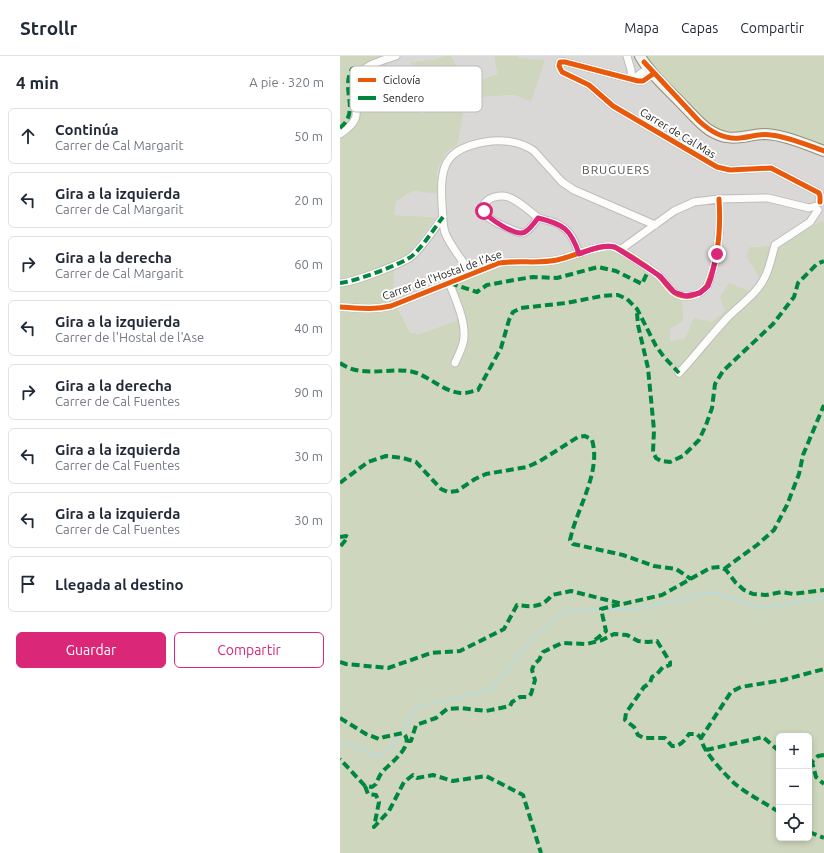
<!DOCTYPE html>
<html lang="es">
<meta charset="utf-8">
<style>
body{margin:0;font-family:Ubuntu,sans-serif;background:#f2f2f3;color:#1f2937}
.controls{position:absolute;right:12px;bottom:12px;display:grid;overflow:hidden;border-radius:6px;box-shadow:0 2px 6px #0003}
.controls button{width:36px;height:36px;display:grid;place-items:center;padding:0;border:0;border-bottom:1px solid #e0e1e3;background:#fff;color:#1f2937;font:20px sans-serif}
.stop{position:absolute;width:12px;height:12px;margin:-9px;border:3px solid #db2777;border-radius:50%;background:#fff}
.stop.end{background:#db2777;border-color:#fff;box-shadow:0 1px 4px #0008}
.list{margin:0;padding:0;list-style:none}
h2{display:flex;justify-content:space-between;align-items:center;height:52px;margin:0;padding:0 16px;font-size:17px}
h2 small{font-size:13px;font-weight:400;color:#747a83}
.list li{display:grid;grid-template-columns:26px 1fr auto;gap:12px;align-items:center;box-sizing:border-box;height:56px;margin:0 8px 8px;padding:0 8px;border:1px solid #e0e1e3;border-radius:6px}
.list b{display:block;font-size:15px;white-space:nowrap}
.list p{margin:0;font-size:13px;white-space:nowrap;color:#747a83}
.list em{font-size:13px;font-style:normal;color:#747a83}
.actions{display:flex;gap:8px;padding:12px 16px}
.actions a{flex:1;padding:9px 0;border:1px solid #db2777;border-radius:6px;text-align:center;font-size:14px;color:#db2777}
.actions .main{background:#db2777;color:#fff}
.icon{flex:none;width:22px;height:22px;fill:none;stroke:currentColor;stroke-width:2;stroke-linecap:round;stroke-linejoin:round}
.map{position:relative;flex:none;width:484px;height:797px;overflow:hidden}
header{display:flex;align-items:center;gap:24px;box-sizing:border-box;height:56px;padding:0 20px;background:#fff;border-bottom:1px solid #e0e1e3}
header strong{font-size:19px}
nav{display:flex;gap:22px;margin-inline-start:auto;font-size:14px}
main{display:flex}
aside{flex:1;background:#fff}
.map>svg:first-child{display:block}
</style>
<header>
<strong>Strollr</strong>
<nav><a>Mapa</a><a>Capas</a><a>Compartir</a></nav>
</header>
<main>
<aside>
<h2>4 min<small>A pie · 320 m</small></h2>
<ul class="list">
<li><svg class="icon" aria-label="ahead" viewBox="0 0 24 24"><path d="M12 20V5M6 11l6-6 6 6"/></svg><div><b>Continúa</b><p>Carrer de Cal Margarit</p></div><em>50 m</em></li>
<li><svg class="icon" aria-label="left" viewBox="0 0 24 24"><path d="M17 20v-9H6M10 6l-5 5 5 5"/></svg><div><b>Gira a la izquierda</b><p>Carrer de Cal Margarit</p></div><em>20 m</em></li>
<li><svg class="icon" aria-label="right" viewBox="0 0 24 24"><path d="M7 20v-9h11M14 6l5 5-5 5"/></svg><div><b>Gira a la derecha</b><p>Carrer de Cal Margarit</p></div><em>60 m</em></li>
<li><svg class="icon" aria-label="left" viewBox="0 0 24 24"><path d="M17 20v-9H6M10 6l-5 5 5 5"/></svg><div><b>Gira a la izquierda</b><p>Carrer de l'Hostal de l'Ase</p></div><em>40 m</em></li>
<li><svg class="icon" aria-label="right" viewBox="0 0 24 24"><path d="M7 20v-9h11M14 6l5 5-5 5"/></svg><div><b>Gira a la derecha</b><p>Carrer de Cal Fuentes</p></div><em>90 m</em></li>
<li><svg class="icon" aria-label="left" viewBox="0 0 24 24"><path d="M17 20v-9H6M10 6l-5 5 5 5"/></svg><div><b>Gira a la izquierda</b><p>Carrer de Cal Fuentes</p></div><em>30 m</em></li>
<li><svg class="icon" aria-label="left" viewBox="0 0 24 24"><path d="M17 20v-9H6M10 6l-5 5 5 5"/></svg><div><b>Gira a la izquierda</b><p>Carrer de Cal Fuentes</p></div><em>30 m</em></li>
<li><svg class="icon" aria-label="arrive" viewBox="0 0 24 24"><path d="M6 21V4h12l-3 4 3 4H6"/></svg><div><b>Llegada al destino</b></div></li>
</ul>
<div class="actions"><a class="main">Guardar</a><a>Compartir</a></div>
</aside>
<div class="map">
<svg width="484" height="797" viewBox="0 0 484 797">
<rect width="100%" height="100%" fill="#ebe8e6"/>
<path fill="#dad8d7" d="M42,0H103L96,3L71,6L100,50L81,58Z
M111,0H154L157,18L128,28Z
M177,0H294L301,7L422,80L484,97V166L481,165L438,188L428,190L410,191L421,224L413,237L386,255L372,267L345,282L330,285V273L113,227L126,261L79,278L70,276L53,242L55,203L96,161L53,159L56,146L73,135L98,137L97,115L106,97L118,88L126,42L174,39Z"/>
<path fill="#ced6bd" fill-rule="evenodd" d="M0,0H42L81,58L100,50L70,6L96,3L103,0H111L128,28L157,18L154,0H177L178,2L205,4L191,45L174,39L126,42L118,88L106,97L97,115L98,138L73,135L56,146L54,159L96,161L68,199L55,203L53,242L70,276L79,278L126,261L113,227L157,210L209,207L268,192L276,195L309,213L331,237L342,243L343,265L330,273V285L345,282L354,262L372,266L385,255L380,241L389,227L412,236L421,224L406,200L410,191L428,190L438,188L481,165L484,166V797H0ZM439,680H469V782H439Z
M294,0H484V97L422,80L381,83Z"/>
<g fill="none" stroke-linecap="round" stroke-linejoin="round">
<path stroke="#bcdbd9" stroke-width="2" d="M0,685L40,701L53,689L77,651L151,634L192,582L227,554L297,553L372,536L424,552L484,542"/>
<g stroke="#bebdbc" stroke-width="9">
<path id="minor" d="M287,0L291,14L292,24
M313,18L303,25H298L225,6H220L219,10L222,16L249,29L273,50L377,111L390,114L431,112L479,137L480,140V146
M292,24L308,12
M0,78C27,60 12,53 14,28C18,10 40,5 56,0
M198,162C195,166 189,176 183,177C178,177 173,174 168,172C161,169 153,166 147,160C135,146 156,137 168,141C178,144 188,154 196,160C200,163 205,164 210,165C228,170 234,182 239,198
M280,194L334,155L354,146L379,143L428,142L469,152L476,150
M131,218C123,205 112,192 106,179C102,171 103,158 102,149C100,112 103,93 145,86C161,83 180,85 194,95L222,126L234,134L315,169
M109,226C115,243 125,262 124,281C124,290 118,299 115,307
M0,227C14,226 62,208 72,200C84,189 93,174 103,161
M0,251C18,252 34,254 51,250L159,207C178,204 199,208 217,204C231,201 262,187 274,191C282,194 313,214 320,221C325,226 329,233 335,237C346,244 360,239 367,230C379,202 381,173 379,143
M339,317C356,299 371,279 388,261C401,248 417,238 425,221C430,211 432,199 435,189L470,166L478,154"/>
</g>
<g stroke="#938e80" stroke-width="12">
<path id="secondary" d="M300,0C310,18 328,33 342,48C351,57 359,67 369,74C374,77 380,80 386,81C399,84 411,78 425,78C445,79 465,88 484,95"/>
</g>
<use href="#minor" stroke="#fcfcfb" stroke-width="7"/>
<use href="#secondary" stroke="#f2f0ea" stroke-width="10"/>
<path stroke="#00873e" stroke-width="4" stroke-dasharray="8 4" stroke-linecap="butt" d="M0,72C21,55 0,34 12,13L15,12L20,16
M0,227C14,226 62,208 72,200C84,189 93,174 103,161
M110,227L137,236L147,229L174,224L193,221L217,222L258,211L276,215L302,228L309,213
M297,257L298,269L308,312L314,374L313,396L316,402L321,405L330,406L343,400L359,384L366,369L372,352L375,328L383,315L433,268L454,241L458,227L477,208L484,205
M0,307C21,322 46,312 69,315C88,318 101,335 120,337C125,338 133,335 138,334L161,292L169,264L173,256L181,252L226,247L262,240L278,239L287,243L297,253L316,290L324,301L339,317
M0,427L5,423L28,406L46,400L63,402L76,406L101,433L108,436L117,435L135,423L146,418L187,411L200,405L238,381L245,380L252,384C261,413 240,448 232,476L230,484L233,488L283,499L314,510L336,513L351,523
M0,481L6,480L8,481L0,491
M384,513L417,489L434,474L447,449L459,418L463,399L484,349
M255,584L266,575L261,553L281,548
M0,606L6,608L48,612L91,597L120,595L164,573L177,549C192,551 202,552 212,539L231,535L283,548L322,539L370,512L380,511L386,514L396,527L404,534L413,538L426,539L442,536L453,538L484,534
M0,662L26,678L39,683L44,681L63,677C76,688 51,707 44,714C40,718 38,723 36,728L32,731L25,730L0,703
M67,685H71L76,669L96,662L107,653L121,652L146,655L170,650L172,646L180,641H188L191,638L195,624L192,614L194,608L199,604L203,596L222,587L247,588L262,584L274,578L287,579L298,585L308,586L317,585L330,606V609L325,611H323L317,618L312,621L310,627L304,631L286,657L285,664L294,671L298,679L304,682H325L332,690C340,691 345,684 349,678H357L361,682
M366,694L423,681L439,695
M484,699L478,700L472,706L476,721L484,728
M25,730L28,738L36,739L39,746L34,771L49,755L64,726L73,719L77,722L93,719L113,725L146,720L183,739L201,797
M439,756C425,747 407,738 394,727C385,718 362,695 361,682L391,636L401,631L443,624L484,613
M469,776L484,782"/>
<g stroke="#fff" stroke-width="8">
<path id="cycleway" d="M304,6L359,65C371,76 384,84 400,82C411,81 420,77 431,79C449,81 467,89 484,95
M313,18L303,25H298L225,6H220L219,10L222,16L249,29L273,50L377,111L390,114L431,112L479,137L480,140V146
M0,251C18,252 34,254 51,250L159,207C178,204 199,208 217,204C231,201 262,187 274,191C282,194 313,214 320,221C325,226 329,233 335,237C346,244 360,239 367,230C379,202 381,173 379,143"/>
</g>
<use href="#cycleway" stroke="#e8590c" stroke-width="5"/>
</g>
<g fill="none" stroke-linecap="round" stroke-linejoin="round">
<path stroke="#db2777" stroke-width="5" d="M144,155C149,163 176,181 185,176C190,173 195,166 198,162C223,168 231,173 239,198C251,194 262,188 275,191L320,220L334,236L346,240L360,237L368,230L371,222L377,198"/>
</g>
<g text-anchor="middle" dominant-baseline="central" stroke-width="4" stroke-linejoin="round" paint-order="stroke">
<g font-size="11" fill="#1d1d1d" stroke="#fff">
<text transform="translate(338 77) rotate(31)">Carrer de Cal Mas</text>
<text transform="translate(102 219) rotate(-20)">Carrer de l'Hostal de l'Ase</text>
</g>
<g font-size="12" letter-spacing="1" fill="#505050" stroke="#fff">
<text x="276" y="113">BRUGUERS</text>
</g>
</g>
<rect x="10" y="10" width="132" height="46" rx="6" fill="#fff" stroke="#bbb" stroke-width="1"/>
<rect x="18" y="22" width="18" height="4" fill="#e8590c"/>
<rect x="18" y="40" width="18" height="4" fill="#00873e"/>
<g font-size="11" fill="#1d1d1d">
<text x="43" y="28">Ciclovía</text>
<text x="43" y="46">Sendero</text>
</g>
</svg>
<div class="controls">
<button>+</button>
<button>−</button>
<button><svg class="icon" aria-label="locate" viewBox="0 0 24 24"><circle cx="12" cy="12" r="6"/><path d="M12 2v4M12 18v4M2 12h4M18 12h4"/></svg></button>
</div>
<div class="stop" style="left:144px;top:155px"></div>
<div class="stop end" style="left:377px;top:198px"></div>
</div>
</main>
